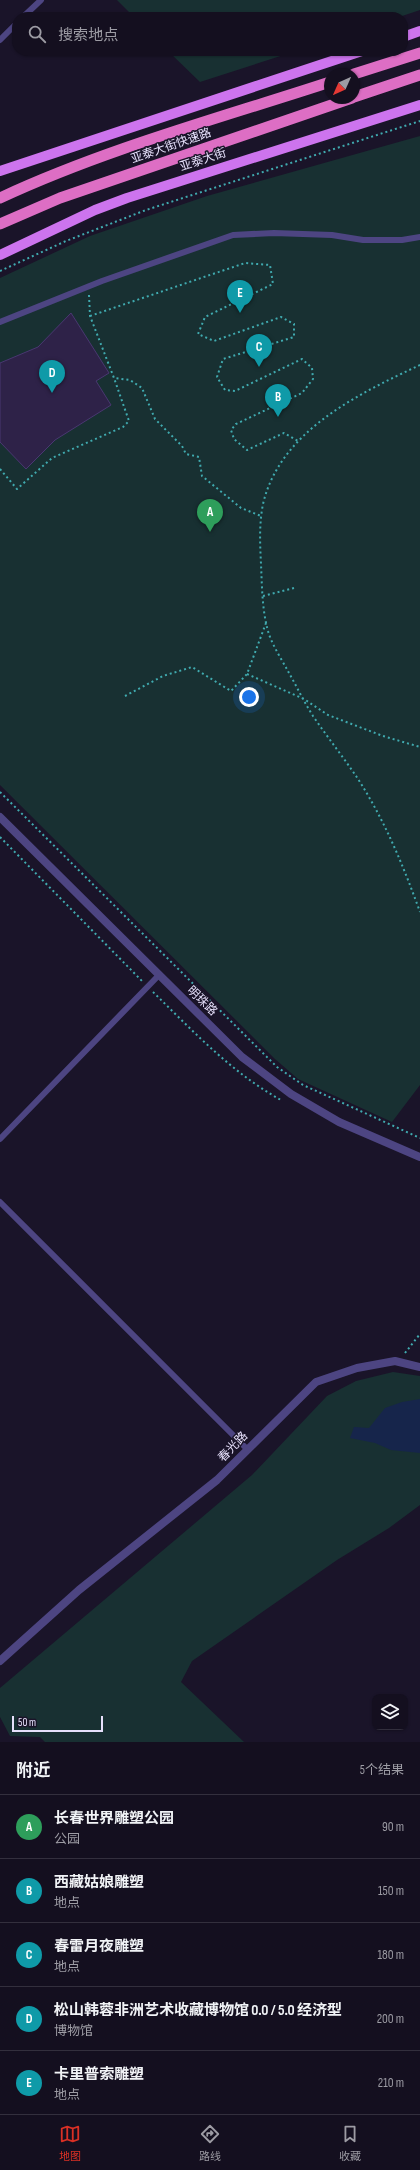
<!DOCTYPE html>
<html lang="zh">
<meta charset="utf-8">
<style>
body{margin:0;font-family:"Sofia Sans Condensed","Noto Sans SC",sans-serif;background:#211d2c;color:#f1f3f6}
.controls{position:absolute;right:12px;bottom:12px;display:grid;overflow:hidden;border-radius:8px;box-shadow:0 1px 3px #0004}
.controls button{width:36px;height:36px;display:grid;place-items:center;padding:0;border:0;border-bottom:1px solid #332f3d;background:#140f1f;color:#f1f3f6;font:20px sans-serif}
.compass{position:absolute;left:324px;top:68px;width:36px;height:36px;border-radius:50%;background:#140f1f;box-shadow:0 1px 3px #0004;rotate:225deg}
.scale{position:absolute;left:12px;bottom:10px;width:91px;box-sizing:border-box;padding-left:4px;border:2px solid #e6e0fb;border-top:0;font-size:11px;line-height:14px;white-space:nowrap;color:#e6e0fb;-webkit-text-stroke:3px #1a1429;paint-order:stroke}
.you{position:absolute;left:249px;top:697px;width:14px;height:14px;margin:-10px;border:3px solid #fff;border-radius:50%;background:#1a73e8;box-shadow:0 0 0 6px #1a73e833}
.badge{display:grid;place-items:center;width:26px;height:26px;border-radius:50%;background:#d93025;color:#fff;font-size:13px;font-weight:700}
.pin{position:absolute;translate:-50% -33px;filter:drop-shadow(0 1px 2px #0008)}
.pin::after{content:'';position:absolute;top:21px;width:14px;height:12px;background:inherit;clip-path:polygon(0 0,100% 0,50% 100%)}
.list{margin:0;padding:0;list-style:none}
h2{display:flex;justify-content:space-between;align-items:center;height:52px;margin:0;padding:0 16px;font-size:17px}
h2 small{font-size:13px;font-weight:400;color:#9d9ca4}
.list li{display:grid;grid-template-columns:26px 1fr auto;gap:12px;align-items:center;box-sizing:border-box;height:64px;padding:0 16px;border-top:1px solid #332f3d}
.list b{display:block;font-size:15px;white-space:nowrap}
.list p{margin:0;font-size:13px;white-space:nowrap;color:#9d9ca4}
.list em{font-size:13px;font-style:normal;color:#9d9ca4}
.icon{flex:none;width:22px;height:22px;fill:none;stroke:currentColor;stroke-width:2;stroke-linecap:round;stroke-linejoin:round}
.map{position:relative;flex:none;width:420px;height:1742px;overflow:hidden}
.search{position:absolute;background:#140f1f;box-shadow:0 1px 3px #0004;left:12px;right:12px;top:12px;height:44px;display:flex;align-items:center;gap:10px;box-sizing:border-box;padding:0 14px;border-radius:16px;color:#9d9ca4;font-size:15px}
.sheet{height:372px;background:#140f1f}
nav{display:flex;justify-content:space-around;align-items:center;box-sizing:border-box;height:56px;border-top:1px solid #332f3d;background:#140f1f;font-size:11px;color:#9d9ca4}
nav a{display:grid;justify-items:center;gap:2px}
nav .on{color:#d93025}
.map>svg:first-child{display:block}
</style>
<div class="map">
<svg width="420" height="1742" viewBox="0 0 420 1742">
<rect width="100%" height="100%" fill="#1a1429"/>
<path fill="#183032" d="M117,0H420V10L399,17H134Z
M168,51H296L200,82Z
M420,136V1085L392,1122L298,1079L275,1059L0,785V278L90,236L207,196Z
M393,1372L420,1376V1505L389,1528L337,1560L192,1661L181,1682L244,1742H45L40,1737L10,1736L0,1717V1688L252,1475L327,1396L356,1381Z"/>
<path fill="#16254b" d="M420,1399V1453L391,1450L375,1443L350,1438L354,1427L369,1428L385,1408L402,1402Z"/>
<path fill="#2e2248" stroke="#493771" d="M71,313L109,373L96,381L111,405L55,440L26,469L0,442V363L38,347Z"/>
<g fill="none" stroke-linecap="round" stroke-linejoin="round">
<path stroke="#40aaaf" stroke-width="2" stroke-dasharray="2 3" stroke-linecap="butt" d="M0,271L66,241L146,210L420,121
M89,295L90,316L114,378L130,380L142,388L155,419L182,446L186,454L199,457L202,476L241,508L261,516
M90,316L245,263L270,265L273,284L205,317L198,334L214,341L281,317L294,324V337L223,359L217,377L225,390L235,391L302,359L312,368L313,379L302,393L236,424L231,430L234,439L247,450L284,433L298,441
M420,365C358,394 280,431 263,504C259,524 260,544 261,564C262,586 262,610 268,631C272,645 282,660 289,673C297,687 304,702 313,716C328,738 344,758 358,779C385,821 403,865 420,912
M0,469L17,489L52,458L123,427L129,421L114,378
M263,596L294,588
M247,674L304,699L328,715L383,736L420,747
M125,696L163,676L192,667L231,691L247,674L266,623
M0,792L277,1067L303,1085L420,1138
M0,837L142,981
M153,992C193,1031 232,1073 281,1100
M405,1353L420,1334"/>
<path stroke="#4d4582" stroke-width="6" d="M23,17L41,0
M0,40L17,23
M0,322L102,281L233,235L274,233L332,235L363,240H402L420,237
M0,1139L159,975
M0,1202L247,1449"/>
<path stroke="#4d4582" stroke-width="8" d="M0,1661L79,1590L217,1480L316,1382L357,1368L395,1361L420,1367"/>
<path stroke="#4d4582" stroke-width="8" d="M0,817L242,1057L291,1094L339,1122L420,1157"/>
<path stroke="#cd74ee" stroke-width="10" d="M403,37L420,31
M0,171L362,51
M0,255L95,210L127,198L420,105"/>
<path stroke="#dd6ec4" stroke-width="11" d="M354,74L420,53
M354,97L420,75
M0,198C105,149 220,118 330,82
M0,224L60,198L352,98"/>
</g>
<g text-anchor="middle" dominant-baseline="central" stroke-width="3" stroke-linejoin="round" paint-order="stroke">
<g font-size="12" fill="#e6e0fb" stroke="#1a1429">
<text transform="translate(171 146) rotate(-19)">亚泰大街快速路</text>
<text transform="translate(203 160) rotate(-18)">亚泰大街</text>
<text transform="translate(202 1001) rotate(44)">明珠路</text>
<text transform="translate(233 1447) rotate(-46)">春光路</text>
</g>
</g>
</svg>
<div class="controls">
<button><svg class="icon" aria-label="layers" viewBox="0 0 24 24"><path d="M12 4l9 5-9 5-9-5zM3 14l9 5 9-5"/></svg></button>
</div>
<svg class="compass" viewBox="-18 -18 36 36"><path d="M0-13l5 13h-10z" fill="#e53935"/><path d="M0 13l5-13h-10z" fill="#9d9ca4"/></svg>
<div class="scale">50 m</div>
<div class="you"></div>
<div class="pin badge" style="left:210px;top:532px;background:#2e9e5b">A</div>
<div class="pin badge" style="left:278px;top:417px;background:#0f9aa8">B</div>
<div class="pin badge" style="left:259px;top:367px;background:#0f9aa8">C</div>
<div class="pin badge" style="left:52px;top:393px;background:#0f9aa8">D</div>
<div class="pin badge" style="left:240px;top:313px;background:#0f9aa8">E</div>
<div class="search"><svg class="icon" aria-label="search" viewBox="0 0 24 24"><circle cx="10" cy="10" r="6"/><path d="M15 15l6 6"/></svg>搜索地点</div>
</div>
<section class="sheet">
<h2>附近<small>5个结果</small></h2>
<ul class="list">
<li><span class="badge" style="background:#2e9e5b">A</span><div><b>长春世界雕塑公园</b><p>公园</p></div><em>90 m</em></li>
<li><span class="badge" style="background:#0f9aa8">B</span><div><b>西藏姑娘雕塑</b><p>地点</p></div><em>150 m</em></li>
<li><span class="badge" style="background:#0f9aa8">C</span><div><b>春雷月夜雕塑</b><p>地点</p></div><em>180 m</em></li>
<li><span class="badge" style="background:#0f9aa8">D</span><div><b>松山韩蓉非洲艺术收藏博物馆 0.0 / 5.0 经济型</b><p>博物馆</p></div><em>200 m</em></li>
<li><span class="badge" style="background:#0f9aa8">E</span><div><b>卡里普索雕塑</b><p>地点</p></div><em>210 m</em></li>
</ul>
</section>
<nav>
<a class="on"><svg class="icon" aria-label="map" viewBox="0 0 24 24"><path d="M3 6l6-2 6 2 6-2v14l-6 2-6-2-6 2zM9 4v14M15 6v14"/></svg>地图</a>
<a><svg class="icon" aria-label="directions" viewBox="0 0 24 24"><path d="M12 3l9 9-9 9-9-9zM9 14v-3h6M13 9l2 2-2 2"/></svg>路线</a>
<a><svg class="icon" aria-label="saved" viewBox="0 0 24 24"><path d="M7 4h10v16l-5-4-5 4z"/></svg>收藏</a>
</nav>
